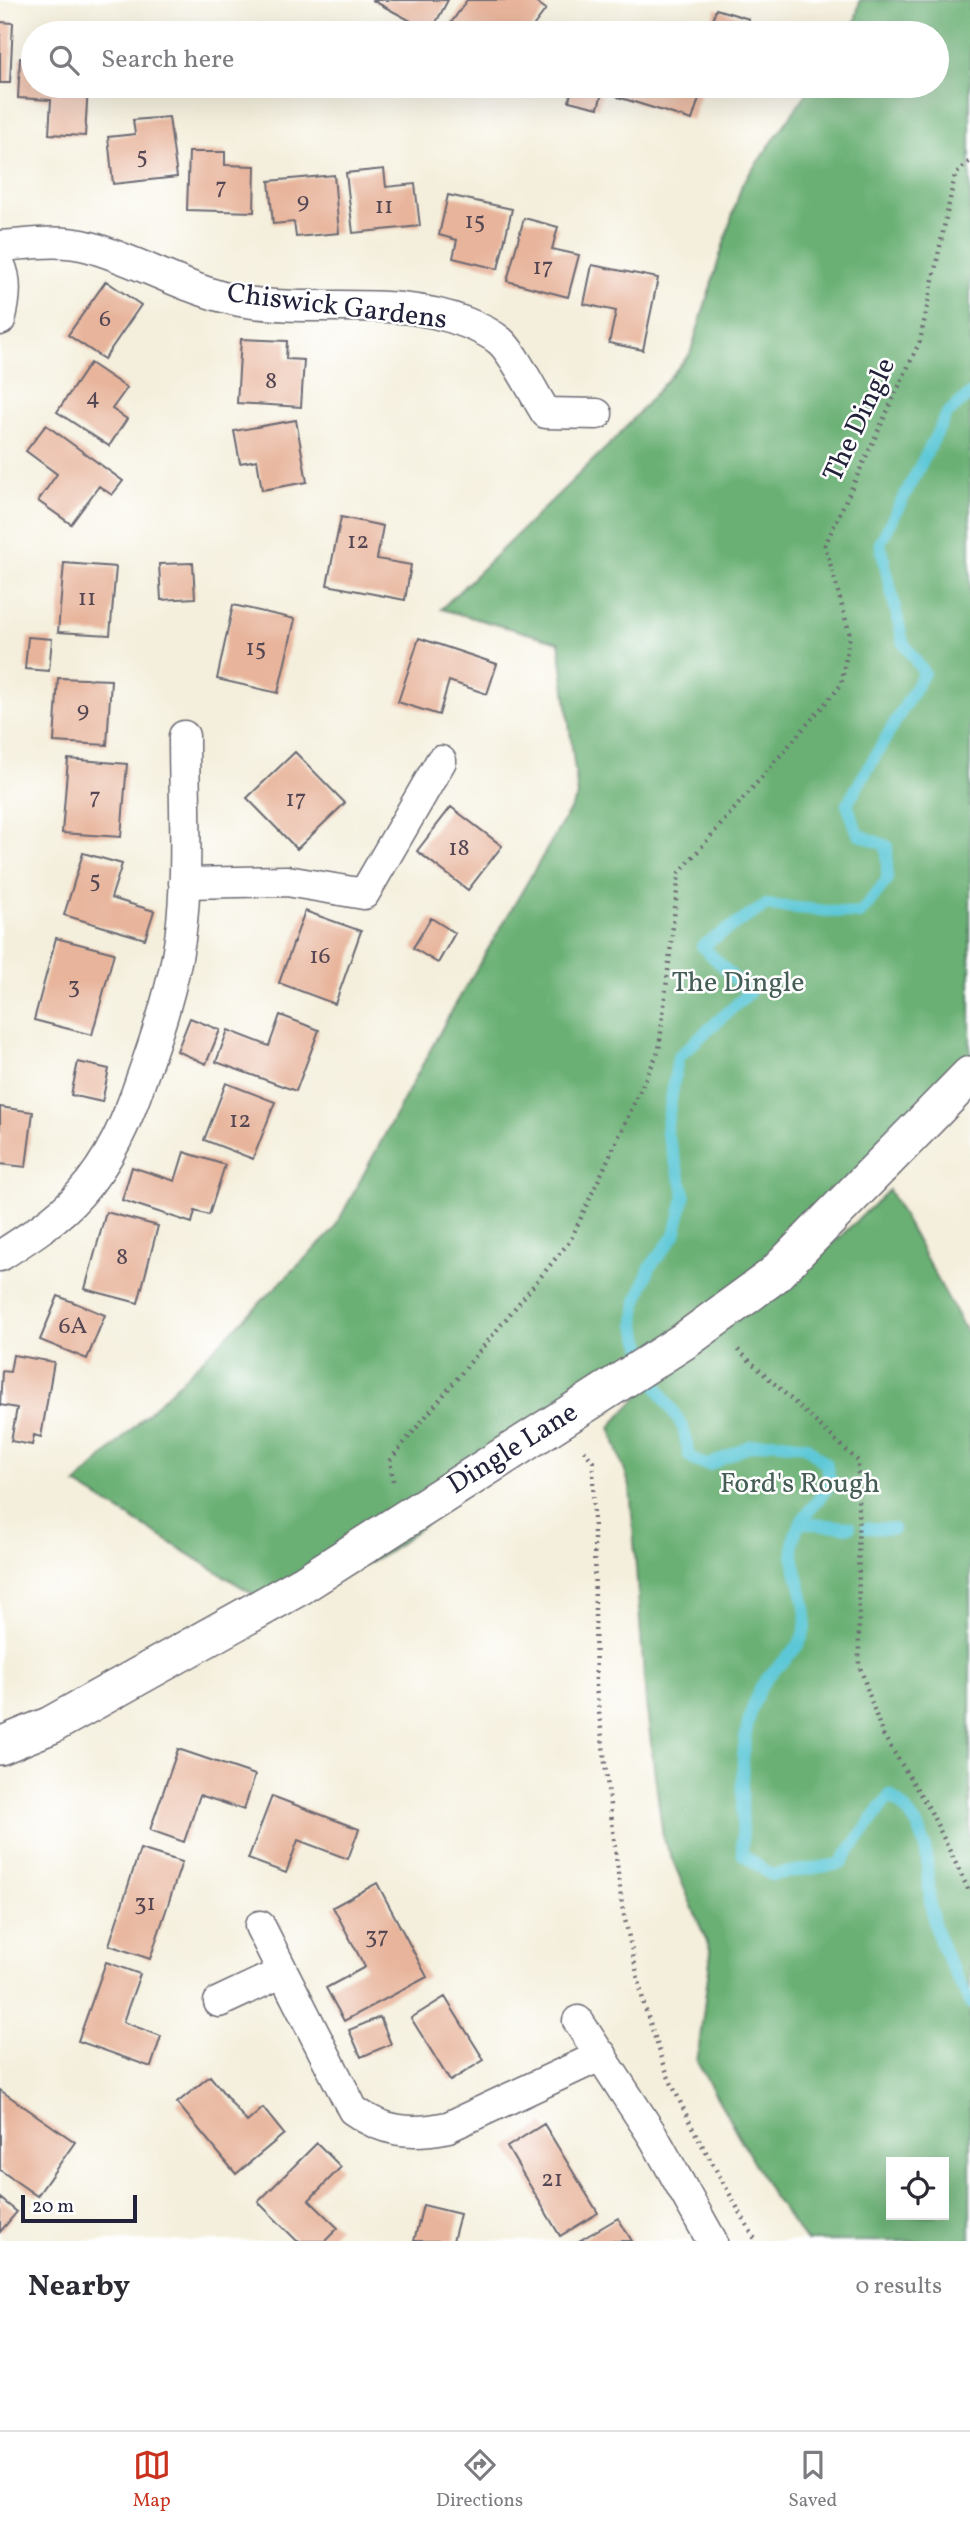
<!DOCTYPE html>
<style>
body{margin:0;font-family:Vollkorn,serif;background:#f2f2f3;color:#2b2b33}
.controls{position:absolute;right:21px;bottom:21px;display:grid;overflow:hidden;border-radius:0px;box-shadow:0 7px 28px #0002}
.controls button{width:63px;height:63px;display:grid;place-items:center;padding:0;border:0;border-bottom:2px solid #e1e1e2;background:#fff;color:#2b2b33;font:35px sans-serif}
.scale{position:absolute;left:21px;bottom:18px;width:116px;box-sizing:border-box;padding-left:7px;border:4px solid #22223b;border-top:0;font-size:19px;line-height:24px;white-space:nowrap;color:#22223b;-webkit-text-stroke:5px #fff;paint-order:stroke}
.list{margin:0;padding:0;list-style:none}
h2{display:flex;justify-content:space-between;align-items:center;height:91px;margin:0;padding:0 28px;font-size:30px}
h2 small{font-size:23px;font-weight:400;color:#7c7c81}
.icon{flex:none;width:38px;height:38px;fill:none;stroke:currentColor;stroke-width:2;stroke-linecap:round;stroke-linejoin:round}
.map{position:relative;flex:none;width:970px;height:2241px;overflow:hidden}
.search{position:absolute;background:#fff;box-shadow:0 7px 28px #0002;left:21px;right:21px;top:21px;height:77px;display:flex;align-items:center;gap:18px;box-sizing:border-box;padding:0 24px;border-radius:38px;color:#7c7c81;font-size:26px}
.sheet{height:189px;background:#fff}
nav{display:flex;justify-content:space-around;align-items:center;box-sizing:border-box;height:98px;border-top:2px solid #e1e1e2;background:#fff;font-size:19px;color:#7c7c81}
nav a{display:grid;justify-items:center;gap:4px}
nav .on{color:#c8321e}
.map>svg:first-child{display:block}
</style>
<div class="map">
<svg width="970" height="2241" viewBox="0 0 970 2241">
<rect width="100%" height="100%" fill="#fff"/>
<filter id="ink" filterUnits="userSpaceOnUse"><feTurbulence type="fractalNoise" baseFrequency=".0143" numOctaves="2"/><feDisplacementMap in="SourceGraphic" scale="14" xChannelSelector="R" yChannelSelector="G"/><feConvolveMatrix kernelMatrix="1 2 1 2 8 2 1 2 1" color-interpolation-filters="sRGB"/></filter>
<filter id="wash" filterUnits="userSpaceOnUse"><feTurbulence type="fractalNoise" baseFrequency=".00686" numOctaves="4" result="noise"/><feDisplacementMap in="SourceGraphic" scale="28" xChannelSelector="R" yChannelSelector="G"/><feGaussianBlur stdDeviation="1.57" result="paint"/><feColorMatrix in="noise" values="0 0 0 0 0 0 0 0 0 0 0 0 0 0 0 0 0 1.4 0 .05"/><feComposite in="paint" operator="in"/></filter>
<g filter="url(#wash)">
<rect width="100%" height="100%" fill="#f4efdc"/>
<path fill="#6bb075" stroke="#466958" stroke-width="2" fill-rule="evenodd" d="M860,0H970V1088L867,1179L624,1375L388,1552L279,1610L76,1484L333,1231L447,1019L578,796L559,642L441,609L618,436L690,354L742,184L812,86H937V33H849L854,26Z
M889,1190L970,1339V2241H806L772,2195L697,2062L711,1952L663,1837L646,1704L630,1487L610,1427L653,1380L802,1273ZM891,2162H944V2215H891Z"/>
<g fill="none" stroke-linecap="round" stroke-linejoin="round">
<path stroke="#5cc7d7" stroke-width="12" d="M970,394L947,414L880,543L903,642L924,673L847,804L858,834L887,846V880L860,914L766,905L702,946L749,993L678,1057L666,1131L685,1194L675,1235L650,1267L637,1301L635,1324L653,1380L683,1427L689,1455L697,1462L709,1465L749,1446L773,1442L806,1446L826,1464L831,1482C821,1499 804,1513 797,1529C783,1561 811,1595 805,1628C800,1655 773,1664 761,1687C735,1736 744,1800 742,1854L771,1875L840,1864L890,1795C942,1838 920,1868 934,1923C941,1950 958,1979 970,2003
M801,1523L850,1527
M867,1528L893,1529"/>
</g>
<g id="blocks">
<path fill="#e8b59c" d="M372,0H448L431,32Z
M467,0H533L546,9L528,33H465L451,23Z
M716,9L749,19L745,33H709Z
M0,22L13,23L10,83H0Z
M20,58L33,59V86H88L85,136L49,134L51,100L18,98Z
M573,86H604L598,108L569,101Z
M622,86H703L692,120L618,97Z
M169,117L177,177L113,184L108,137L135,134L133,120Z
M189,152H225V165L255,166L254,212L187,210Z
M384,169L386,187L415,184L420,226L353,233L346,173Z
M334,175L339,233L296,237L294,222L273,224L269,181Z
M448,195L512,209L498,269L453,258L457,240L439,235Z
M524,218L558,227L552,249L579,255L568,297L507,281Z
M592,265L658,278L643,350L609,343L616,311L584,304Z
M106,281L141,305L104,359L68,335Z
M241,339L287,341L286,359L304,360L301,407L237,403Z
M90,363L127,388L112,409L127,419L109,446L57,412Z
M296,420L307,482L262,490L257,460L240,463L234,431Z
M46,425L123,481L112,495L99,486L71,524L38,501L57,474L26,451Z
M341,517L383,526L377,559L411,565L405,600L327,585Z
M64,563L116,567L110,635L58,632Z
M193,563L195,598L161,600L159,564Z
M233,605L295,619L278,693L217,679Z
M28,637L52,639L49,671L25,669Z
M419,638L497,664L487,694L449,681L439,715L398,702Z
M58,678L111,680L107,745L54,742Z
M295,752L345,803L297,849L247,798Z
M68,759L127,764L121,837L62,833Z
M451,807L502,846L468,890L417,851Z
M83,853L122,864L111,898L154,911L145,939L64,915Z
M305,911L361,931L335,1004L279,983Z
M431,918L455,933L438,963L413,948Z
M56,938L114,953L92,1035L34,1020Z
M280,1015L319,1030L296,1091L216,1062L228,1030L269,1046Z
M190,1018L220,1030L206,1064L177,1051Z
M78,1062L109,1069L102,1102L71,1095Z
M226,1083L275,1102L253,1159L204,1140Z
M0,1107L33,1112L26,1167L0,1164Z
M184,1152L225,1165L209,1215L195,1211L192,1223L122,1200L132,1167L175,1181Z
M106,1212L158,1226L138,1303L85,1289Z
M58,1296L105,1315L87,1359L40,1340Z
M13,1355L54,1362L41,1437L34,1435L32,1445L11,1441L17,1408L0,1405L2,1371L10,1372Z
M178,1749L255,1775L244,1810L200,1795L184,1842L150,1830Z
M272,1796L359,1829L348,1859L298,1840L286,1873L248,1859Z
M140,1849L182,1862L150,1959L109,1945Z
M377,1883L427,1977L344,2021L326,1988L365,1967L333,1907Z
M106,1962L140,1974L123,2022L161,2036L151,2067L78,2041Z
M445,1997L484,2060L450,2081L411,2018Z
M380,2017L391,2044L361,2057L349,2030Z
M210,2076L247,2122L263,2108L284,2134L236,2174L177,2103Z
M0,2090L75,2142L37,2196L0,2170Z
M544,2124L598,2213L560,2236L507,2147Z
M317,2143L341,2167L309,2200L338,2228L325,2241H297L258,2202Z
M0,2198L17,2212L0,2232Z
M423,2205L460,2214L453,2241H414Z
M618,2218L632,2241H579Z"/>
</g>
</g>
<g filter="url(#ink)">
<use href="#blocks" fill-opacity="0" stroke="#6c6a73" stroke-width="2"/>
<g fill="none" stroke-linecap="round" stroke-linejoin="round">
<g stroke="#6c6a73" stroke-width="33">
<path id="minor" d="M0,246C30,244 61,239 90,247C141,262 188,291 240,301C315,314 395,294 467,323C477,327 492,334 500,341C514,353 535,396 546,413L597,414
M0,265C8,282 5,302 0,320
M184,883L287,881L364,894L441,761
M0,1256C28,1238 58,1219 80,1194C110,1161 128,1119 142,1077C158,1032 173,987 180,939C189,872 184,803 184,736
M283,1972L353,2110C383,2132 411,2135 448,2127L602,2055
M219,2002L283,1972L260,1926
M578,2021L653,2136L712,2241"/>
</g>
<g stroke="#6c6a73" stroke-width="40">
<path id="tertiary" d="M0,1746L51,1725L302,1585L687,1339L773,1276L970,1075"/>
</g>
<path stroke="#6c6a73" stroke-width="4.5" stroke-dasharray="2 5" stroke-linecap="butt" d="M738,1350L858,1461L859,1664L882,1733L930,1810L970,1893
M584,1450L593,1462L596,1687L622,1906L644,2005L668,2076L692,2127L756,2241
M393,1481L390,1460L570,1241L659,1050L679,873L841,685L850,635L825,545L920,341L955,175L970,161"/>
<use href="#minor" stroke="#fff" stroke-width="30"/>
<use href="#tertiary" stroke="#fff" stroke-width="37"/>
</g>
</g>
<g text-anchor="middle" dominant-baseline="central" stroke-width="5" stroke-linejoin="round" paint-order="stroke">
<g font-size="24" fill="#544753">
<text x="142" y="157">5</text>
<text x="221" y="188">7</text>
<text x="303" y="202">9</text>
<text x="384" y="207">11</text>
<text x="475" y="222">15</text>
<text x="543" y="268">17</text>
<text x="105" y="320">6</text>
<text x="271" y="382">8</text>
<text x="93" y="398">4</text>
<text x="358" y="542">12</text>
<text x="87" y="599">11</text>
<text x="256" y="649">15</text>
<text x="83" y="711">9</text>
<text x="95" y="798">7</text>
<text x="296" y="800">17</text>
<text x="459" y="849">18</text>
<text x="95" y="881">5</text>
<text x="320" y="957">16</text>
<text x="74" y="987">3</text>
<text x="240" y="1121">12</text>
<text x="122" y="1258">8</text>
<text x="73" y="1327">6A</text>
<text x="145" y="1904">31</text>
<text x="377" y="1937">37</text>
<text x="552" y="2180">21</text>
</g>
<g font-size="28" fill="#22223b" stroke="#fff">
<text transform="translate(337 307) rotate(7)">Chiswick Gardens</text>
<text transform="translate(860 420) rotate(-65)">The Dingle</text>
<text transform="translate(513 1449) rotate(-32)">Dingle Lane</text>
</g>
<g font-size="28" fill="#445e56" stroke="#fff">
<text x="738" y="983">The Dingle</text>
<text x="800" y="1484">Ford's Rough</text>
</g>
</g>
</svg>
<div class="controls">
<button><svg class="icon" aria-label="locate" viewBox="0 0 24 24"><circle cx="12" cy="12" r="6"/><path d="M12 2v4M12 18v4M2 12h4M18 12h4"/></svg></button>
</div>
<div class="scale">20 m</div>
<div class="search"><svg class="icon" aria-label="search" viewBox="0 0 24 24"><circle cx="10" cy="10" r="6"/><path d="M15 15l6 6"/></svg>Search here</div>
</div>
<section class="sheet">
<h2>Nearby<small>0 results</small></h2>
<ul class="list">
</ul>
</section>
<nav>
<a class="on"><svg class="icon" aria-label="map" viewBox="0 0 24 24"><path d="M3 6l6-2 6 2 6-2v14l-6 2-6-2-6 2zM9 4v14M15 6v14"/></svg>Map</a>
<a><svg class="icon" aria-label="directions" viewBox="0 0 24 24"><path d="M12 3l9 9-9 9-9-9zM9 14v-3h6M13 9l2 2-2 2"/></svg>Directions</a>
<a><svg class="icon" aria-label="saved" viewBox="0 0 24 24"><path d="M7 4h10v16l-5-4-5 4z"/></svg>Saved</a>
</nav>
